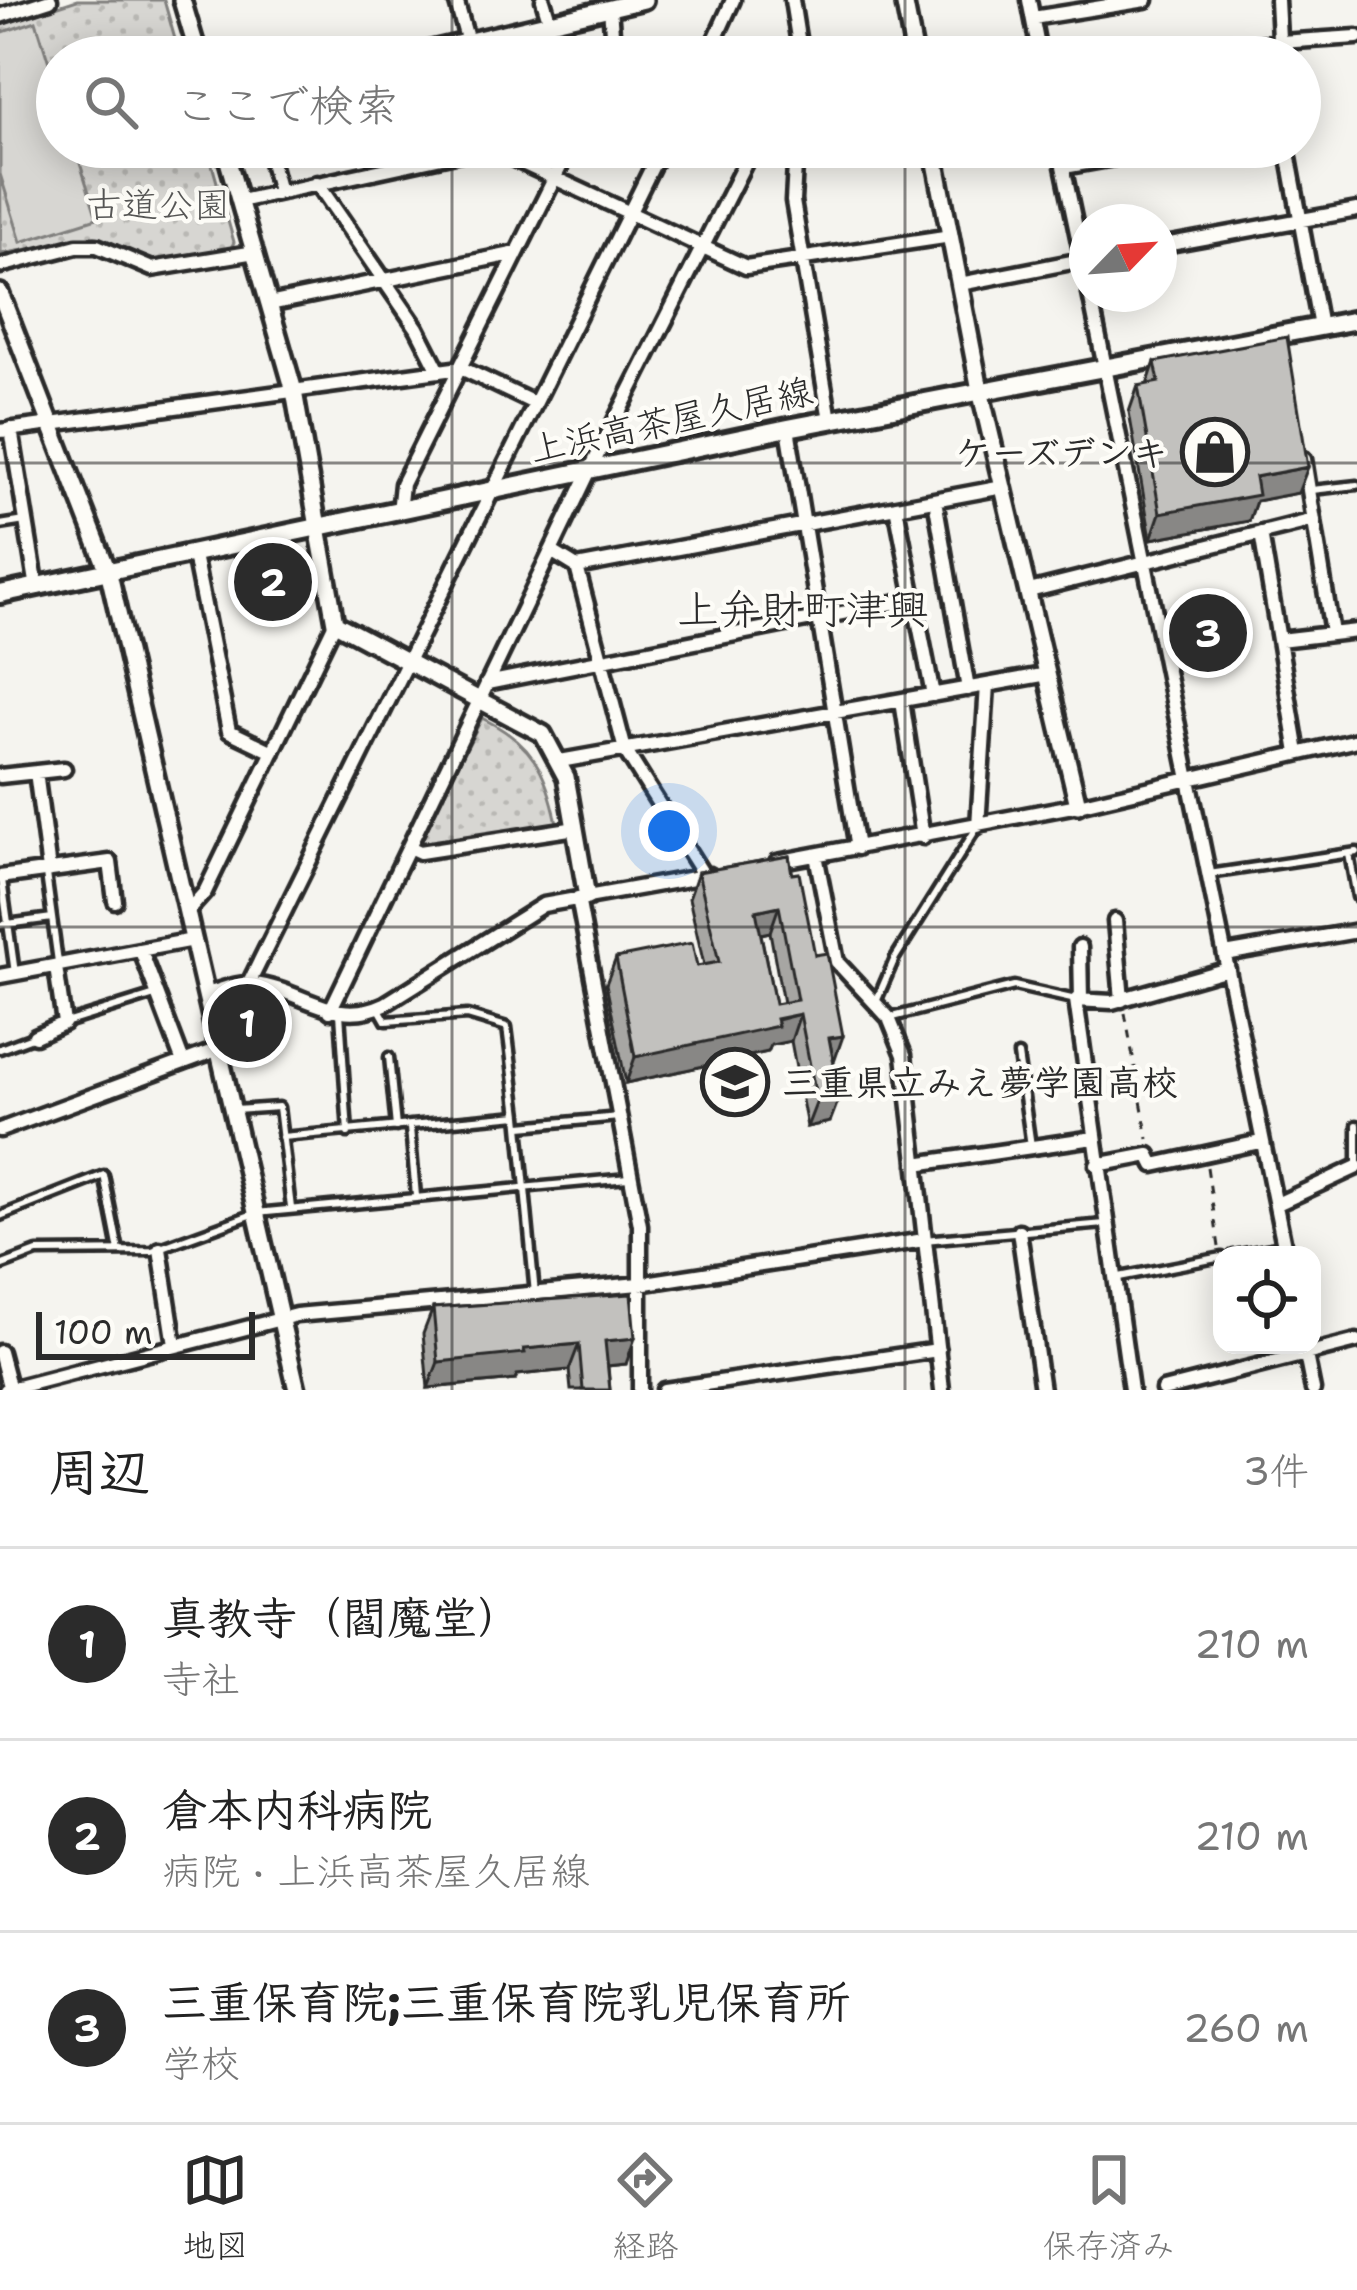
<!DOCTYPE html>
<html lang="ja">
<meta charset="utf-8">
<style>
body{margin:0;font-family:"Shantell Sans","Klee One",sans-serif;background:#f6f6f6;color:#222}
.controls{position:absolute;right:36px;bottom:36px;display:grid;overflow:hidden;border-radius:24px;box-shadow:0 6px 30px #0003}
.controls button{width:108px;height:108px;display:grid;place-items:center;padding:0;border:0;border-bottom:3px solid #e0e0e0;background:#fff;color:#222;font:60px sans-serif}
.compass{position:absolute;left:1069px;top:204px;width:108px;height:108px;border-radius:50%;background:#fff;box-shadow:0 6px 30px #0003;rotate:65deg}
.scale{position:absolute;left:36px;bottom:30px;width:219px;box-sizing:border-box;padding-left:12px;border:6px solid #2b2b2b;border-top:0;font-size:33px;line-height:42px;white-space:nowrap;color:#2b2b2b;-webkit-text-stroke:9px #fdfcf7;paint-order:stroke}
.you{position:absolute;left:669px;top:831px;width:42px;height:42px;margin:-30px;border:9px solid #fff;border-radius:50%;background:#1a73e8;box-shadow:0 0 0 18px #1a73e833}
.badge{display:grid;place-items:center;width:78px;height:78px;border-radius:50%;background:#2b2b2b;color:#fff;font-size:39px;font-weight:700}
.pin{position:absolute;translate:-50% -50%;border:6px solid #fff;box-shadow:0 3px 12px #0006}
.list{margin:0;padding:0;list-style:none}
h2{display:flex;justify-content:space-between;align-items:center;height:156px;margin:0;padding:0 48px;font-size:51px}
h2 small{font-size:39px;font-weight:400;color:#767676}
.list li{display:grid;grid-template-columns:78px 1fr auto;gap:36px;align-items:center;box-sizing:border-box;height:192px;padding:0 48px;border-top:3px solid #e0e0e0}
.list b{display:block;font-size:45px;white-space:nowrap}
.list p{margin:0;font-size:39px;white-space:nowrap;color:#767676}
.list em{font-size:39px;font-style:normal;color:#767676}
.icon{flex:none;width:66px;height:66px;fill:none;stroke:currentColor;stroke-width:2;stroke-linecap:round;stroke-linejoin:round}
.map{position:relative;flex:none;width:1357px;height:1390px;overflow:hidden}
.search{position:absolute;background:#fff;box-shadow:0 6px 30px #0003;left:36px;right:36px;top:36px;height:132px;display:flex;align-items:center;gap:30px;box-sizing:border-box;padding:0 42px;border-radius:66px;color:#767676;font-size:45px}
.sheet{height:732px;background:#fff}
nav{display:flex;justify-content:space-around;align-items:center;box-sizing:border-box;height:168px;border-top:3px solid #e0e0e0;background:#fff;font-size:33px;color:#767676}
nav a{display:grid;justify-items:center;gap:6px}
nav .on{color:#2b2b2b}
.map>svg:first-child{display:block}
</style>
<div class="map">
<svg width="1357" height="1390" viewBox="0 0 1357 1390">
<defs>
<pattern id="park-dots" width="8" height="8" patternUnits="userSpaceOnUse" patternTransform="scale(3)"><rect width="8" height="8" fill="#d7d6d2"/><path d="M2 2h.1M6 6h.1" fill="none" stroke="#b9b8b4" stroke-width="1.8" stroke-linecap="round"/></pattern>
</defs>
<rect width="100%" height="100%" fill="#f5f4ef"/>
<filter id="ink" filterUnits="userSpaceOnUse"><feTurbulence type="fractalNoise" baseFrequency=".00833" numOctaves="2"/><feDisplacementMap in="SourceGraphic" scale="24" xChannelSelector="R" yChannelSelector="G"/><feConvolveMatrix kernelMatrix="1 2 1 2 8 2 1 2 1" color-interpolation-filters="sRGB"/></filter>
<g filter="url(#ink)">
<path fill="url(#park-dots)" stroke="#81807e" stroke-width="3" d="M77,0H164L180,57H57V147H207L234,242L231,248L164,261L143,258L95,237L1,254L0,25Z
M482,718C532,743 546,770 557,823L554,828L423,848L419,842Z"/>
<path fill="#d7d6d2" stroke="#81807e" stroke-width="3" d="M36,21L57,88V147H75L97,218L21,242L0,174V33Z"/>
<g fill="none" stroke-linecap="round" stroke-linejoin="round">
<g stroke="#2b2b2b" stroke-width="15">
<path id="service" d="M1312,490L1357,485
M0,525L25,521
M1349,854L1357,897
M46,874L58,962
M1209,874L1357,852
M2,880L15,973
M0,925L52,918
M876,1002L895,958L978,826
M378,1007L386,1021L467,1015L507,1027L518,1115
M340,1013L348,1133
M889,1018L1014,986L1076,1000
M65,1023L155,995
M0,1049L35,1036
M1018,1055L1031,1146
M389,1057L396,1127
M235,1110L279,1107L291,1208
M1357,1125V1162
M521,1126L619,1117
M410,1128L416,1196
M282,1137L518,1115L535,1294
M0,1216L104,1175L119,1251
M924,1240L1105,1224
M1233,1255L1281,1246
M0,1266L37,1252L152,1251L256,1213L628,1178
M1114,1278L1222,1257"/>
</g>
<g stroke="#2b2b2b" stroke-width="21">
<path id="minor" d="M456,0L468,42
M543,0L550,23
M792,0L801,57
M1029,0L1040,57
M1277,0L1280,57
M610,8L614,57
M0,16L50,0
M1033,18L1146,0
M707,57L733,0
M1142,57L1186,48L1357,37
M267,147L279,192
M796,147L793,201L830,420
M1059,147L1087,280
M1287,147L1320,327
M1064,167L1176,147
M317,183L417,328L439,371
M240,201L474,150L503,154L746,267L951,236
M1159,246L1357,210
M0,266L77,246H97L152,269L255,252
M960,284L1087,259
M1090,294L1286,1255
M269,304L517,253
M788,428L857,848
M11,429L37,588
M0,431L461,368L534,403
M1304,459L1332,633
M935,500L968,689
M896,507L933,695
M399,512L402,484L570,147
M1261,533L1298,753
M551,551L577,567L1003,487
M194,555L229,731L273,752
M577,567L625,750L704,876
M1029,591L1314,520
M1279,640L1357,631
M487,683L913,599
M902,701L923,837
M560,761L1048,674
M36,772L49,870
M0,776L64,769
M978,826L987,685
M409,847L420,852L576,828
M816,855L837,962L889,1018L904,1055L942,1390
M777,862L1078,805L1357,740
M0,877L110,862L115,901
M578,898L640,1225V1390
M187,912L205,892L335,623
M1115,921L1122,1000
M1080,947L1081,1000
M141,951L183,1062
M1225,954L1357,931
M0,976L193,940
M205,994C219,991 239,982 253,984C302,989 334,1028 385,1004L543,905L710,875
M330,1011L590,470L753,147
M35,1036L64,1023L56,967
M0,1130L216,1050L662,147
M916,1164L1094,1138
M1097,1165L1149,1155L1154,1165L1260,1142
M1277,1204L1357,1167
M1019,1231L1042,1390
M160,1249L175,1345
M1304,1345L1313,1390
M0,1352L10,1390
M6,1390L296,1315L639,1284L924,1240
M664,1390L938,1350
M1131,1390L1076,1000L1112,1002L1228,969
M1163,1390L1357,1341"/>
</g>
<g stroke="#2b2b2b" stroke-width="24">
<path id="tertiary" d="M182,0L199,57
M904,0L915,57
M402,57L644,0
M224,147L294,391L335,623L543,734L566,777L587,897
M933,147L980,390L1078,805
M0,293L109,574L297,1390"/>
</g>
<g stroke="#2b2b2b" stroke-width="26">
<path id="secondary" d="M0,594L788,428L1357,320"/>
</g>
<path stroke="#2b2b2b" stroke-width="3" stroke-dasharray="9 9" stroke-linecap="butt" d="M1125,1013L1148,1139
M1207,1167L1219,1247"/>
<use href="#service" stroke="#fdfcf7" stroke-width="6"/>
<use href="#minor" stroke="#fdfcf7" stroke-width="12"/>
<use href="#tertiary" stroke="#fdfcf7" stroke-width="15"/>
<use href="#secondary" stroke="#fdfcf7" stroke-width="16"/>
</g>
<path fill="#a7a6a3" stroke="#2b2b2b" stroke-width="3" fill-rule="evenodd" d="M1155,362L1298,493L1256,501L1249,521L1151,539L1129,412L1138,386L1147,385Z
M789,856L833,1062L830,1122L807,1127L791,1041L771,1045L768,1052L626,1083L606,984L616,958L697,966L704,965L689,898L698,872ZM770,932L783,1003L775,1004L761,934Z
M631,1294L626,1364L608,1366L610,1390H571L569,1370L517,1375L515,1380L428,1388L423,1334L433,1308Z"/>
<path fill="#888785" stroke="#2b2b2b" stroke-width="3" d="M1308,467L1298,493L1256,501L1249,521L1151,539L1160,513L1255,477Z
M779,906L770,932L746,937L756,911Z
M800,1014L791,1041L771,1045L768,1052L626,1083L635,1057Z
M843,1036L834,1062L829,1038Z
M840,1096L830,1122L807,1127L817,1101Z
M635,1338L626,1364L596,1367L605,1341Z
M579,1344L569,1370L517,1375L515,1380L428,1388L438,1362L524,1349Z"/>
<path fill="#c2c1be" stroke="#2b2b2b" stroke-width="3" fill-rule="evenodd" d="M1287,337L1308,467L1255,477L1258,495L1160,513L1138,386L1159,382L1155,362Z
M789,856L792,874L799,873L815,955L827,953L843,1036L829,1038L840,1096L817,1101L800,1014L776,1019L778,1026L635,1057L616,958L692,943L697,966L719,962L698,872ZM779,906L797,1000L775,1004L756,911Z
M631,1294L635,1338L605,1341L610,1390H583L579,1344L524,1349L525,1353L438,1362L433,1308Z"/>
</g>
<path fill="none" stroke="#2b2b2b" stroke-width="3" stroke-opacity="0.55" d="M452,0V57M905,0V57M452,147V1390M905,147V1390M0,463H1357M0,927H1357"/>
<defs>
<g id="shop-ring" transform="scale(3.45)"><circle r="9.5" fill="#fdfcf7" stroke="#2b2b2b" stroke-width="1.5"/><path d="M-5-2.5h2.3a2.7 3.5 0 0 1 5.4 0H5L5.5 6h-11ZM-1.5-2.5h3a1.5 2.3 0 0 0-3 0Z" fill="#2b2b2b"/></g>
<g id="school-ring" transform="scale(3.45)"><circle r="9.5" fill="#fdfcf7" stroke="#2b2b2b" stroke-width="1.5"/><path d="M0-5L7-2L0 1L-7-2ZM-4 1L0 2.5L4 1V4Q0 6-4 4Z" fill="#2b2b2b"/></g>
</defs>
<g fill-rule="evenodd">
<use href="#shop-ring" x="1215" y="452"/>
<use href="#school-ring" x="735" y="1082"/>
</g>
<g text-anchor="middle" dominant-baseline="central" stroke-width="9" stroke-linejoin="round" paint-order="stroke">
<g font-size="36" fill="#565655" stroke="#fdfcf7">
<text x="158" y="204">古道公園</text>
</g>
<g font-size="36" fill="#2b2b2b" stroke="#fdfcf7">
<text transform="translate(671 420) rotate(-12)">上浜高茶屋久居線</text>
</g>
<g font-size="36" font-weight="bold" fill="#2b2b2b" stroke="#fdfcf7" text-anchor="end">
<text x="1168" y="452">ケーズデンキ</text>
<text x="782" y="1082" text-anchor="start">三重県立みえ夢学園高校</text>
</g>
<g font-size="42" fill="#2b2b2b" stroke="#fdfcf7">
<text x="803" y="609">上弁財町津興</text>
</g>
</g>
</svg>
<div class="controls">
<button><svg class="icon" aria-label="locate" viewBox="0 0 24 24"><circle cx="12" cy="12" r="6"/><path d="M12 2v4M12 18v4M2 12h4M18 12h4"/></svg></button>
</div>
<svg class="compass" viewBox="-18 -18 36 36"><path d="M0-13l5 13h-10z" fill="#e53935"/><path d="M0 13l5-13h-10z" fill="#767676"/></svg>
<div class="scale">100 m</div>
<div class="you"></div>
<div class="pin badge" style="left:247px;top:1023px">1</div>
<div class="pin badge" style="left:273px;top:582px">2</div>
<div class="pin badge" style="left:1208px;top:633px">3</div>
<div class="search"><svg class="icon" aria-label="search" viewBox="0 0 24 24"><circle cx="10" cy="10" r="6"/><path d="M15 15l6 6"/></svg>ここで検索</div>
</div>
<section class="sheet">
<h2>周辺<small>3件</small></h2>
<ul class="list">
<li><span class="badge">1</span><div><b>真教寺（閻魔堂）</b><p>寺社</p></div><em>210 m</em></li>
<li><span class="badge">2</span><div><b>倉本内科病院</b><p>病院 · 上浜高茶屋久居線</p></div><em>210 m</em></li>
<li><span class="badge">3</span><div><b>三重保育院;三重保育院乳児保育所</b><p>学校</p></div><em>260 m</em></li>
</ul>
</section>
<nav>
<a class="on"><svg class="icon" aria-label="map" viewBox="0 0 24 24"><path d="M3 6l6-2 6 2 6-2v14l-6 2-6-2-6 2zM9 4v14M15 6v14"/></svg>地図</a>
<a><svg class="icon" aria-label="directions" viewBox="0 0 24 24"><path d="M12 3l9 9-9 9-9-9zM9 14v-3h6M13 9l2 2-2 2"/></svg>経路</a>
<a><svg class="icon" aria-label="saved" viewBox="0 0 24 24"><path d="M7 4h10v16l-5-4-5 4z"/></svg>保存済み</a>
</nav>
